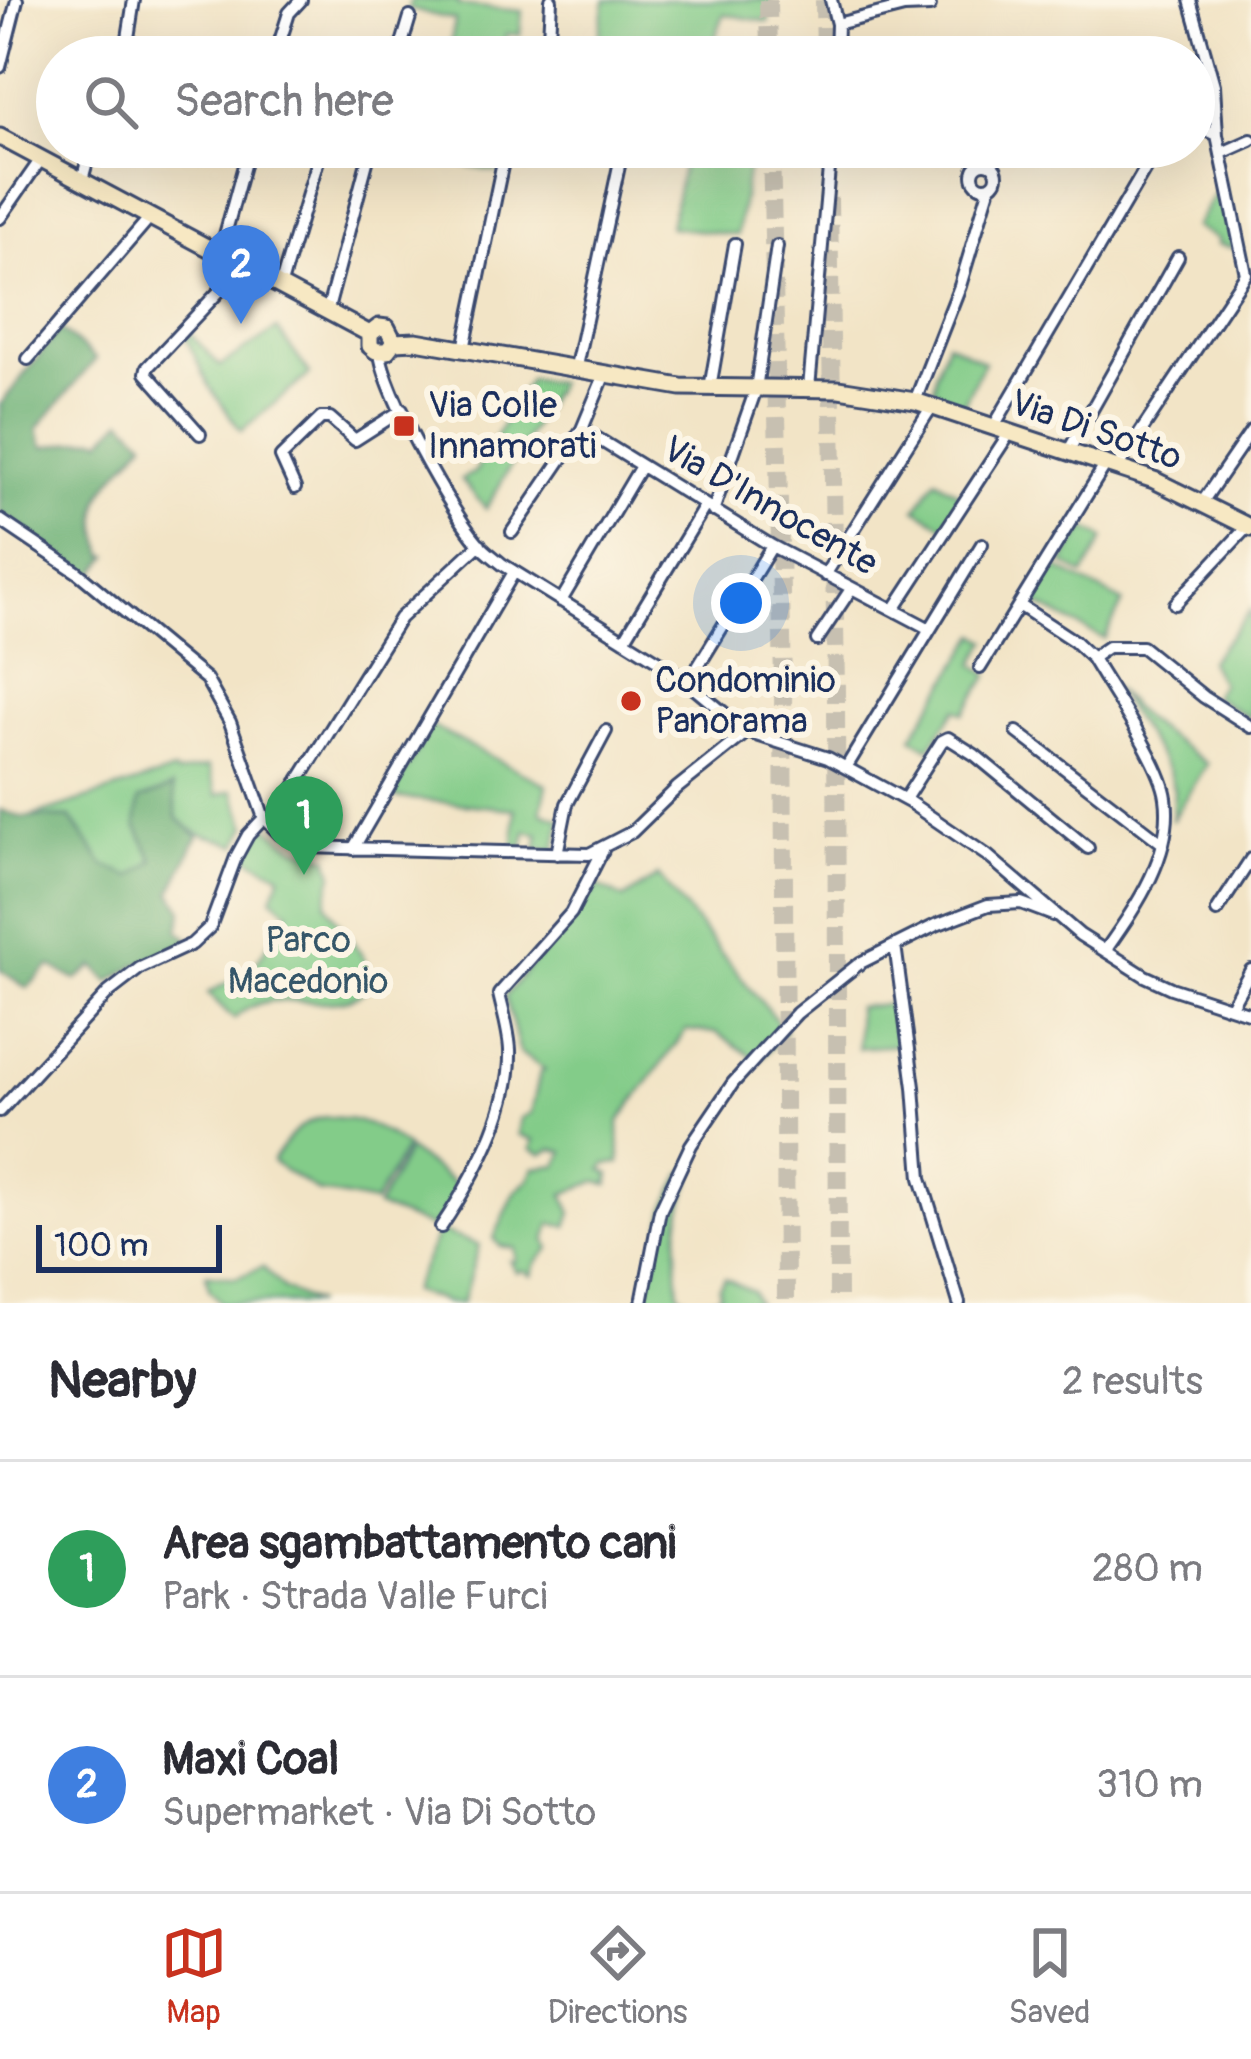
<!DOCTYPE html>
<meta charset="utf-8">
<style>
body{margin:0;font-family:Pangolin,sans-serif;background:#f7f7f7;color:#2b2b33}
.scale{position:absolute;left:36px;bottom:30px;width:186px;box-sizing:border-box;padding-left:12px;border:6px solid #1b2f5e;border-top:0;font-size:33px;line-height:42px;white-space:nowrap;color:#1b2f5e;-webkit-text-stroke:9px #fcf5e5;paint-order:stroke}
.you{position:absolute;left:741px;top:603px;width:42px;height:42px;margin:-30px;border:9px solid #fff;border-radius:50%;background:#1a73e8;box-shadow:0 0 0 18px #1a73e833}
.badge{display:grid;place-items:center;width:78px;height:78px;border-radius:50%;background:#c8321e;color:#fff;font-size:39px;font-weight:700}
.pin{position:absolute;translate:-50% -99px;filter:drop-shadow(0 3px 6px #0008)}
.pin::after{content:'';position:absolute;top:63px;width:42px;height:36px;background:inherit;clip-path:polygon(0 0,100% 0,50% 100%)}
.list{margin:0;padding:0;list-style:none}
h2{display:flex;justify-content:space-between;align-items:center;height:156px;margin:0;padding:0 48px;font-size:51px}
h2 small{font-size:39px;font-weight:400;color:#7c7c81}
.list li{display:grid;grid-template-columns:78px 1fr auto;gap:36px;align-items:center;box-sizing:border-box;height:216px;padding:0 48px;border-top:3px solid #e1e1e2}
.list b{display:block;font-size:45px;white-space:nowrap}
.list p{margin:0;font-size:39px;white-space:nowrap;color:#7c7c81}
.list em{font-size:39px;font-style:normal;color:#7c7c81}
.icon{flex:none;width:66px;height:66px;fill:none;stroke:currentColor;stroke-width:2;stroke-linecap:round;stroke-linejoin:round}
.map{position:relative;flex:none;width:1251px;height:1303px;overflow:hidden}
.search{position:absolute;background:#fff;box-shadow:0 12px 48px #0002;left:36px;right:36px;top:36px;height:132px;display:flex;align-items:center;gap:30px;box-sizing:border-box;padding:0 42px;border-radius:66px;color:#7c7c81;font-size:45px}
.sheet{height:588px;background:#fff}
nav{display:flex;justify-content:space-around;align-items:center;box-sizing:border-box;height:168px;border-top:3px solid #e1e1e2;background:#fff;font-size:33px;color:#7c7c81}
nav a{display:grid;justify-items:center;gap:6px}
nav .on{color:#c8321e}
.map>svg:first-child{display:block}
</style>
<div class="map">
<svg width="1251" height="1303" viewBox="0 0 1251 1303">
<rect width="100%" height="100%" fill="#fcf5e5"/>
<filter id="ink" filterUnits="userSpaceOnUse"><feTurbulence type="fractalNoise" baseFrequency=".00833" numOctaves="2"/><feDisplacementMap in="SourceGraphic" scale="24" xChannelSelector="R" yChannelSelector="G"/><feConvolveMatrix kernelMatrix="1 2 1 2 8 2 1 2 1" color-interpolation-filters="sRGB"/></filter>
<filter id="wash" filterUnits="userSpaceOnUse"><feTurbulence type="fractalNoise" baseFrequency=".004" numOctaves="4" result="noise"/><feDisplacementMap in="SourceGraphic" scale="48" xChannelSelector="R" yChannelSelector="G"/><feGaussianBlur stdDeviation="2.7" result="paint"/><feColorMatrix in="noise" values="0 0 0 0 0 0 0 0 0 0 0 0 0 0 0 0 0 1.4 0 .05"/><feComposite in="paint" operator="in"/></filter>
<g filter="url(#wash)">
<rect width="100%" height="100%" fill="#f2e4c6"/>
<path fill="#83cc89" stroke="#4f7e74" stroke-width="3" d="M411,0H458V5L522,11L520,35L506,34L504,57H448L455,20L408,9Z
M605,0H772L768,22L724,14L711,49L739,57H588L598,43Z
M439,147H502L497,172L437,160Z
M686,147H751L737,235L670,227Z
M1222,182L1234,248L1217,244L1219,240L1195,227Z
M277,329L310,374L241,431L210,388L186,338L190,333L220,366Z
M947,342L984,362L962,407L942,400L934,389L936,372Z
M529,379L558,383L486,509L461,479L475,472Z
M936,479L963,496L944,526L916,509Z
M1085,528L1104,538L1084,575L1063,563Z
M1054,566L1123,602L1104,639L1035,603Z
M1251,610V719L1213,696L1221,683L1209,661Z
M977,634L988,641L974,664L989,675L964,713L956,709L929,748L912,737Z
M1114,688L1146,721L1207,764L1172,821L1174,791L1169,772Z
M431,726L547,785L541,812L561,819L555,850L536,848L539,834L526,831L523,847H514L515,809L391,797Z
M208,767L217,795L233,790L247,826L237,845C208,833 203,841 177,818L172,787L136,825L154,861L131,877L104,865L71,818L30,817L174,771L176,774Z
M265,826L295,847L328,857L333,874L326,903C341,930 368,954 373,984C334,1025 275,977 234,1019L208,993L252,969L289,912L272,897L281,875L245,856Z
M658,876L786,1032L759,1061L717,1033L686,1030L619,1122L620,1163L606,1164L602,1169L610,1174L609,1184L595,1182L563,1194L572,1213L567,1226L551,1224L546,1241L550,1248L536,1263L532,1275L523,1270L516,1272L510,1261H516L515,1248L500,1246L494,1238L515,1192L529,1180L534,1168L558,1165L564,1152L553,1149L542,1154L531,1149L534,1140L518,1134L521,1118L531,1113L540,1073L545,1070L520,1053L505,996L598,886L624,899Z
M893,1004L899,1045L858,1048L857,1007Z
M326,1117C360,1118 380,1127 406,1147L374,1203L319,1192L272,1162C287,1139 298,1122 326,1117Z
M408,1150L462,1189L433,1228L377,1207Z
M683,1173L691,1180C676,1220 675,1252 679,1294C694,1303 705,1303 720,1295L719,1286L725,1278L752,1291L757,1303H646L666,1206Z
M439,1231L479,1245L462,1303H448L411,1291Z
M263,1267L284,1289L316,1303H221L209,1289L206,1274L236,1278Z"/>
<path fill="#6ab075" stroke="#42706a" stroke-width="3" d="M60,329L96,359L37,429L44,447L96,438L102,440L123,419L145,441C109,487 84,493 105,555L109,556L92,577L0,512V405Z
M173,787L177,818L198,836L171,892L183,910L179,931L191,941L136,965L109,982L94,966L76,980L50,966L27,988L0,970V810L21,817L70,818L104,865L131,877L154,861L136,825L139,800Z"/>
</g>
<g filter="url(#ink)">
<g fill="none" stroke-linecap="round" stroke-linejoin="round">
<path stroke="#c7c0b1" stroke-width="18" stroke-dasharray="18 9" stroke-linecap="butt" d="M768,0L769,57
M824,0L825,57
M771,147L783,681L786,1303
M829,198L836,692L838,1303"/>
<g stroke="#3b4a6e" stroke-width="16">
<path id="street" d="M831,0L837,24L836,57
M837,24L904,7L930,6
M125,57L134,0
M275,57L289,13L301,0
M398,57L410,17
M548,57L551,0
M0,67L17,0
M1194,75L1214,85
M1194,124L1217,135
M1222,153L1251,140
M973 175a12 12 0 1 1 24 0a12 12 0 1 1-24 0Z
M82,180L91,147
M0,218L41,159
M220,253L249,147
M281,284L322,147
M328,309L371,147
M464,349L506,147
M380,352C383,390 453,516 480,545C486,552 495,558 502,564L671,669L747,732L828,758L909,802L988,856L1080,935L1145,976L1171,988L1251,1014
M28,359L151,216
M575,371L623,147
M710,388L735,244
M809,388L831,147
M915,401L960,286L990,186
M994,426L1158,147
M582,429L772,546L930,629
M200,434L146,373L147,368L244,265
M1069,450L1178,257
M1118,466L1246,274L1217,135L1214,85L1190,0
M295,488L281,457L321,418H330L355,440L402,410
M1203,501L1251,431
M713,511L756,389L777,246
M0,520L77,572L206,679L230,722L264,818L280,834L304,847L589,854L632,832L677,788L747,732
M512,532L582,429L604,376
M825,575L932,406
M561,601L641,466
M1175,604L1248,526
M1019,605L1074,641L1092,658C1111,691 1162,764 1166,798C1174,854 1135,908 1105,951
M895,608L1010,432
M624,640L705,506
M817,640L851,589
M1092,658L1108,647H1142L1204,697L1251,727
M980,668L1107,462
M688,683L772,546
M1017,732L1162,843
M847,766L982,544
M905,799L942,741L948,738L975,755L1088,848
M271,825L400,618L480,544
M353,849L514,572
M557,854L567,804L606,731
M1217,911L1251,859
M895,945L914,1087L921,1178L959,1303
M1231,1006L1251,970
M0,1111L109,992L140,968L192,944L210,927L236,857L248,835L264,818
M441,1227C473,1179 512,1111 510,1050C509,1031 503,1012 499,994L571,913L603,850
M642,1303L660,1211L691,1145L733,1083L797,1013L860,963L936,925L988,905L1021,903L1053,915"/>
</g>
<g stroke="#3b4a6e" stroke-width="21">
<path id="secondary" d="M0,137L370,334
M370,334V346L376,351H387L394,342
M370,334L379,327L387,328L394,342
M394,342L416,341L681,387L839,389L915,401L1154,480L1251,528"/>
</g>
<use href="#street" stroke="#fff" stroke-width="10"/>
<use href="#secondary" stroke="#f7e8c3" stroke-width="15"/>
</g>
</g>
<g fill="#c8321e" stroke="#fcf5e5" stroke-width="4.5">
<rect x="392" y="414" width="24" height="24" rx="6"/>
<circle cx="631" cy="701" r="12"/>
</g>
<g text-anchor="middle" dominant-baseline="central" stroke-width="12" stroke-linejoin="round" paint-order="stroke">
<g font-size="36" fill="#1b2f5e" stroke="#fcf5e5" text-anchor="start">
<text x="428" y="405">Via Colle<tspan x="428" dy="41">Innamorati</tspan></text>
<text x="655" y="680">Condominio<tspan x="655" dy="41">Panorama</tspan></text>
</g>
<g font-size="36" fill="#1b2f5e" stroke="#fcf5e5">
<text transform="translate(1096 430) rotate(19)">Via Di Sotto</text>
<text transform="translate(770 506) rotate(30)">Via D'Innocente</text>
</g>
<g font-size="36" fill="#355669" stroke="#fcf5e5">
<text x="308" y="940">Parco<tspan x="308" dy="41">Macedonio</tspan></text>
</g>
</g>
</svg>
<div class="scale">100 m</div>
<div class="you"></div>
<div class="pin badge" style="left:304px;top:875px;background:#2e9e5b">1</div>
<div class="pin badge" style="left:241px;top:324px;background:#3f7fe0">2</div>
<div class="search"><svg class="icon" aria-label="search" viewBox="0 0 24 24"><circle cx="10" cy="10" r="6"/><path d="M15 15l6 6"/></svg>Search here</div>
</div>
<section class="sheet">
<h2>Nearby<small>2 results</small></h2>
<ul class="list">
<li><span class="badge" style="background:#2e9e5b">1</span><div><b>Area sgambattamento cani</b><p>Park · Strada Valle Furci</p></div><em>280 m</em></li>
<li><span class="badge" style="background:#3f7fe0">2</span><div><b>Maxi Coal</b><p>Supermarket · Via Di Sotto</p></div><em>310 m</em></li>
</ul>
</section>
<nav>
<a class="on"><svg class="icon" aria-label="map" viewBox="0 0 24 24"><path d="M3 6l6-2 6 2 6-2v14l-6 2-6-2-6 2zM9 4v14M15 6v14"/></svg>Map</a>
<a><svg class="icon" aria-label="directions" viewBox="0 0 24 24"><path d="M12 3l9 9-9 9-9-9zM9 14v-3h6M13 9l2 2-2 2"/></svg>Directions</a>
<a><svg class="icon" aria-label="saved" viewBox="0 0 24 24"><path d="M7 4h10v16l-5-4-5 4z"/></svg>Saved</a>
</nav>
